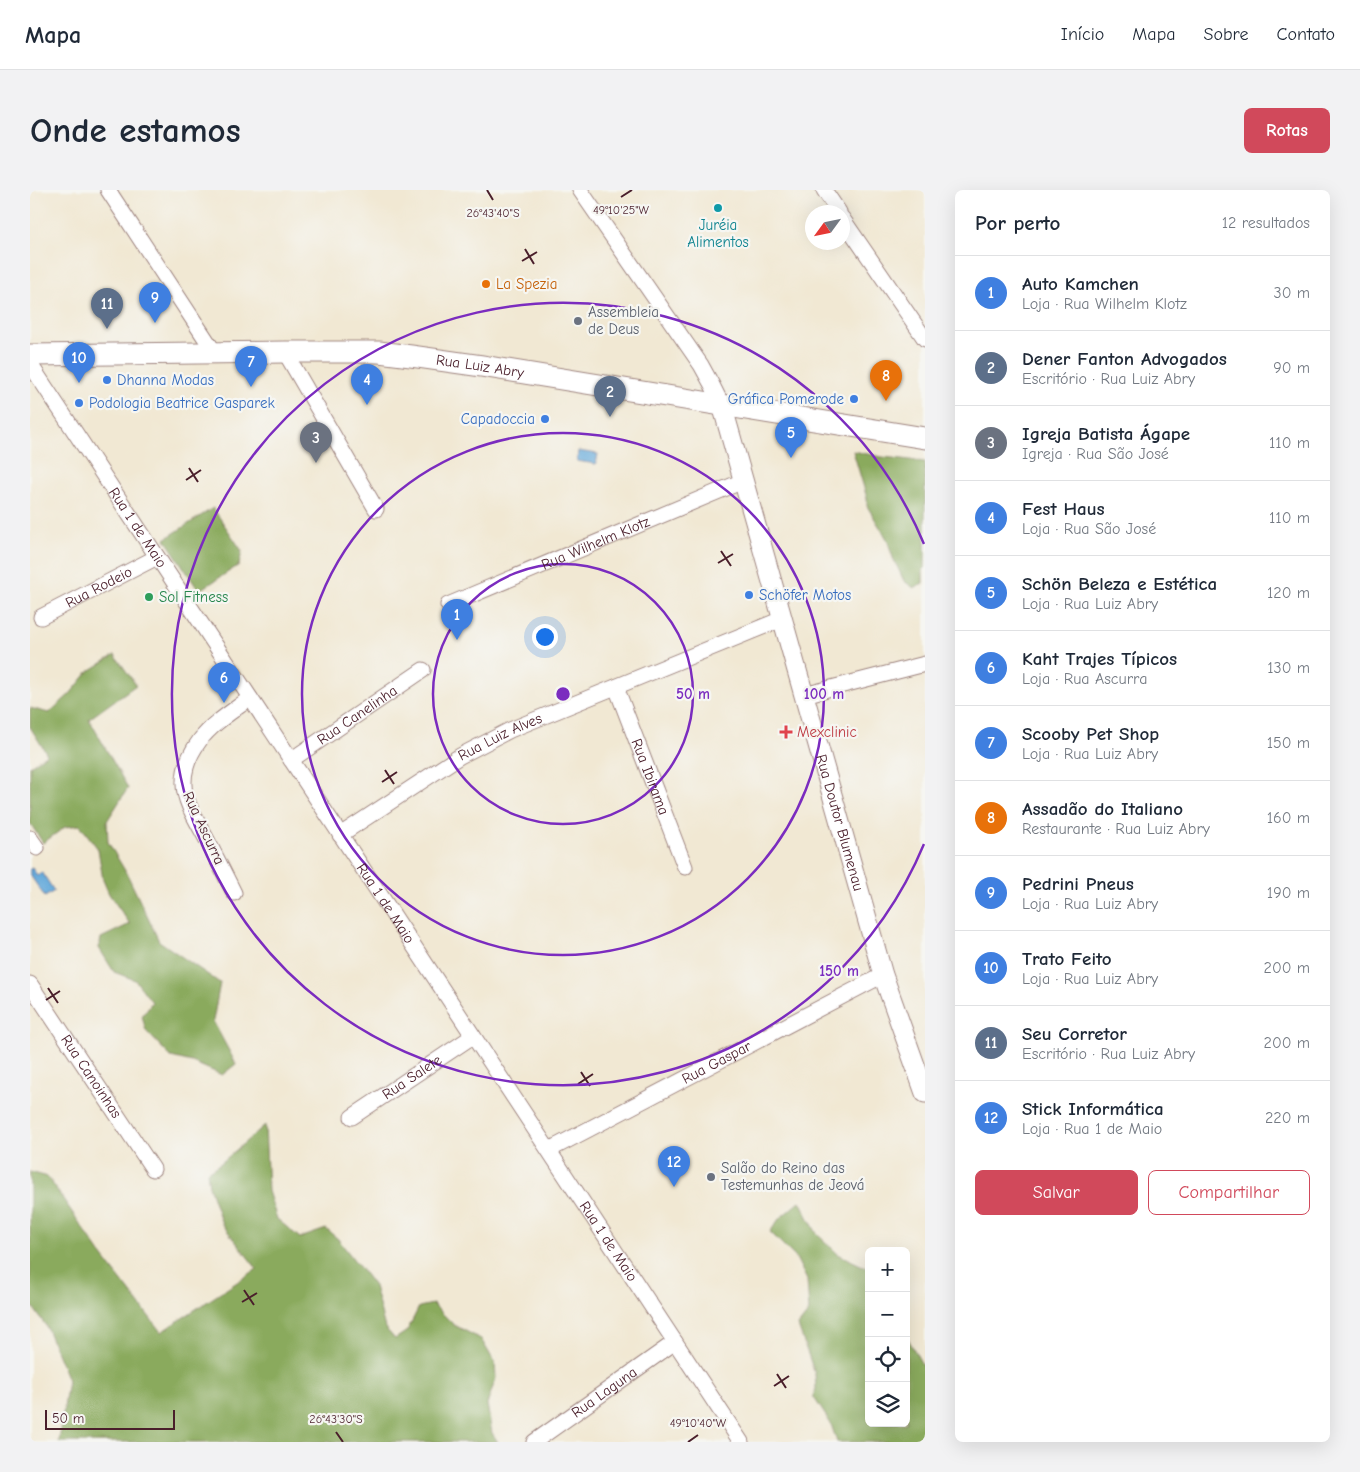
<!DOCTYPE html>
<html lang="pt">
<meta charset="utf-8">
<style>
body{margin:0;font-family:"Comic Neue",sans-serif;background:#f2f2f3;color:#1f2937}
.controls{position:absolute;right:15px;bottom:15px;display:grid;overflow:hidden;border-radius:8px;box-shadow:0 5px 20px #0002}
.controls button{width:45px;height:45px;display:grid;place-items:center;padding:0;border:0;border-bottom:1px solid #e0e1e3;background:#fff;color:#1f2937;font:25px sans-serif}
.compass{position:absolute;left:775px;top:15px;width:45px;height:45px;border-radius:50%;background:#fff;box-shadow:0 5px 20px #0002;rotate:237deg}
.scale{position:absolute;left:15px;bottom:12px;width:130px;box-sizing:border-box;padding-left:5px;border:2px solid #4a1f2b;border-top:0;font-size:14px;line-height:18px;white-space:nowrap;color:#4a1f2b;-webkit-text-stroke:4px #f6f6f2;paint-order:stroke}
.you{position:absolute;left:514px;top:446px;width:18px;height:18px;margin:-12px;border:4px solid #fff;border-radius:50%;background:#1a73e8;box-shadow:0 0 0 8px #1a73e833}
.badge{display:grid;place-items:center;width:32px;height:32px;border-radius:50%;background:#d1495b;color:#fff;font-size:16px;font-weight:700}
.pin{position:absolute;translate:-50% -41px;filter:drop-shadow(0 1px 2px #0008)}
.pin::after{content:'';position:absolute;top:26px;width:18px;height:15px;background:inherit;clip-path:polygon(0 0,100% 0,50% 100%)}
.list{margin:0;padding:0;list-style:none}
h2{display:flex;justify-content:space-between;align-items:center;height:65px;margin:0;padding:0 20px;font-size:21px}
h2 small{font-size:16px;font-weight:400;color:#747a83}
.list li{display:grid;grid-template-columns:32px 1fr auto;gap:15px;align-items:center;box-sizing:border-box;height:75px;padding:0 20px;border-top:1px solid #e0e1e3}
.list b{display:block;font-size:19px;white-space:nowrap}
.list p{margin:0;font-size:16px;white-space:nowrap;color:#747a83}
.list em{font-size:16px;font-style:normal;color:#747a83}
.actions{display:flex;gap:10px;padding:15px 20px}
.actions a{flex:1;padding:11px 0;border:1px solid #d1495b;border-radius:8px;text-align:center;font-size:18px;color:#d1495b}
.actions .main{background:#d1495b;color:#fff}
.icon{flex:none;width:28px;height:28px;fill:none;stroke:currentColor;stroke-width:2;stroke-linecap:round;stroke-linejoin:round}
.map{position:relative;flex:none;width:895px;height:1252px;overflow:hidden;border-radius:8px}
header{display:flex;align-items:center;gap:30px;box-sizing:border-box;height:70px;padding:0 25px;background:#fff;border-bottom:1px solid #e0e1e3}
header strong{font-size:24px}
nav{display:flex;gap:28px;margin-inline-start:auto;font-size:18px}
.intro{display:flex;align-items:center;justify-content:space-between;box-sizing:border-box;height:120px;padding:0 30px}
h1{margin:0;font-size:35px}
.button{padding:12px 22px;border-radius:8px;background:#d1495b;color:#fff;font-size:18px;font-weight:700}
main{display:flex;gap:30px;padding:0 30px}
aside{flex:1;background:#fff;border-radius:8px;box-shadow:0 5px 20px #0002}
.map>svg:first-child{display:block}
</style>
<header>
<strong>Mapa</strong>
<nav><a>Início</a><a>Mapa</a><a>Sobre</a><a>Contato</a></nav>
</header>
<div class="intro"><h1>Onde estamos</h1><a class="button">Rotas</a></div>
<main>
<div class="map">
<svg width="895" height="1252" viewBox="0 0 895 1252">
<rect width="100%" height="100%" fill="#f6f6f2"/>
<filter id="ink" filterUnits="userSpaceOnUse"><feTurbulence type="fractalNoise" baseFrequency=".02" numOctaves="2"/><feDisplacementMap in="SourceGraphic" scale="10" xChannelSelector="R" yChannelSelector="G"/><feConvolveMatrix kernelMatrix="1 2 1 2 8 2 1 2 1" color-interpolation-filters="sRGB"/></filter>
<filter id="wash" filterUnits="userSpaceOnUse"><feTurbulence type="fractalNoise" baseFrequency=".0096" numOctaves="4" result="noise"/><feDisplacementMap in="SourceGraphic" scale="20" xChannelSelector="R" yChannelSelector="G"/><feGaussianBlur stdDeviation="1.12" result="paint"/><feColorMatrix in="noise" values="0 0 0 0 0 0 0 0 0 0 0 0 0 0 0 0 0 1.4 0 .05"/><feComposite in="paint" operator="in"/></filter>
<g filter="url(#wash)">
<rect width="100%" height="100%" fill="#f1e8d3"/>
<path fill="#8aaa5d" stroke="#6a6444" d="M823,261L852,267L873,269L895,272V378L893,379V393L884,398L874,391L863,368L857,349L837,316V308Z
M183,318L212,361L209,375L169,401L135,349Z
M85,465L106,495L59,529L98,598L77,631L78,652L97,684L129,751L190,793L183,831L206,874L192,885L162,872L141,867L116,841L112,826L122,812L105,790L84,782L69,758L71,748L100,734L79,704L73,690L68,659L50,635L35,637L13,653L0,633V576L17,564L0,537V518L19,523L40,504L59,481Z
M235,935L238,1001L247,1029L270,1048L296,1039L308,1049L344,1096L355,1138L365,1149L377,1141L389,1117L403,1114L424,1135L451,1149L465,1173L466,1188L457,1214L462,1243L468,1252H29L38,1190L16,1136L0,1113V982L18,987L70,1063L131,1142L227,1079L192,1034L179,996L177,982L191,973Z
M770,1011L787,1044L808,1064L839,1079V1233H876V1145L895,1180V1252H807L801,1234L783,1206L786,1199L785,1184L768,1136L779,1122L777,1090L766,1068L740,1042L749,1029Z"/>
<path fill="#64a9da" stroke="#576482" d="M548,261L568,264L566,274L547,271Z
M2,678L7,685L12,682L24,701L15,707L0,685V679Z"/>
</g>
<g filter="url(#ink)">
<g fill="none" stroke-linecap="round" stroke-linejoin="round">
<g stroke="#9e847f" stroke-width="17">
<g id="minor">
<path d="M78,0L185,163"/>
<path d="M550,0L671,175L682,195L692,215"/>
<path d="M794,0L809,22"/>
<path d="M812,28L895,149"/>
<path d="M255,162L346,319"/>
<path id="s1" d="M0,174L711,1252"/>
<path id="s2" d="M418,415L713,291"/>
<path id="s3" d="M11,427L127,367"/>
<path id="s4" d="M586,497L655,677"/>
<path d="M774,505L895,474"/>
<path id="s5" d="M261,570L393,480"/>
<path id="s6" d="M310,645L430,566L480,540L752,429"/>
<path d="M0,648L7,658"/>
<path d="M204,703C195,685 186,667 176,648C168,633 153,610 154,592C154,577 161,562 170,550C183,533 203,521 220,508"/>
<path id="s7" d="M0,794L123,979"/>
<path id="s8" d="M322,927L443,846"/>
<path id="s9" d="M519,960L853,785"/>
<path id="s10" d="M504,1252L645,1152"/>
</g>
</g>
<g stroke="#9e847f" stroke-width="21">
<g id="tertiary">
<path id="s11" d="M692,215L853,785L895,903"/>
</g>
</g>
<g stroke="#9e847f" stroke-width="23">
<g id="secondary">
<path id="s12" d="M0,165L255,162H349L381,166L452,176L895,248"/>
</g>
</g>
<use href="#minor" stroke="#fff" stroke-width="15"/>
<use href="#tertiary" stroke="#fff" stroke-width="19"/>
<use href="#secondary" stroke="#fff" stroke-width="21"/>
</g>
</g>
<path fill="none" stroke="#4a1f2b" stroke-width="2" d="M457,0L463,10M591,7L602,0M495,59L504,74M492,71L507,62M159,278L168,292M156,290L171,280M691,361L701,376M688,373L703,364M355,580L364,594M352,592L367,582M18,798L28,813M16,810L30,801M551,882L560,896M548,894L563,884M214,1100L224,1115M212,1112L227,1103M747,1184L756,1198M744,1196L759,1186M306,1242L313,1252M658,1252L668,1245"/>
<g fill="none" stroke="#7b2cbf" stroke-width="2.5">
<circle cx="533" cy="504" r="130"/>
<circle cx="533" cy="504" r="261"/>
<path d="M894 654A391 391 0 1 1 894 354"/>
</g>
<circle fill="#0f9aa8" stroke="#f6f6f2" stroke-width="2" cx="688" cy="18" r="5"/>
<circle fill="#e8710a" stroke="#f6f6f2" stroke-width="2" cx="456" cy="94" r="5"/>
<g fill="#6b7280" stroke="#f6f6f2" stroke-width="2">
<circle cx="548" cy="131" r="5"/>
<circle cx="681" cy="987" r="5"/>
</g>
<g fill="#3f7fe0" stroke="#f6f6f2" stroke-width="2">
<circle cx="77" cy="190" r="5"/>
<circle cx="824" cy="209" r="5"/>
<circle cx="49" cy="213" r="5"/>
<circle cx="515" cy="229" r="5"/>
<circle cx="719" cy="405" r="5"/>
</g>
<circle fill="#2e9e5b" stroke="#f6f6f2" stroke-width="2" cx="119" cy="407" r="5"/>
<path fill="#e0444e" stroke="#f6f6f2" stroke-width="2" d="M753.5 534.5h5v5h5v5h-5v5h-5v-5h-5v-5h5z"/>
<g text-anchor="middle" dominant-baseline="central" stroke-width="4.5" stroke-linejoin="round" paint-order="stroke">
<g font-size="15" fill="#0d838f" stroke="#f6f6f2">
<text x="688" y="35">Juréia<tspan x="688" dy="17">Alimentos</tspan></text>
</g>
<g font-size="15" fill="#c56008" stroke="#f6f6f2" text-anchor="start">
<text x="466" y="94">La Spezia</text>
</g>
<g font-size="15" fill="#5b616d" stroke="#f6f6f2" text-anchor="start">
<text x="558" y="122">Assembleia<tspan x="558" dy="17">de Deus</tspan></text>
<text x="691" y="978">Salão do Reino das<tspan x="691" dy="17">Testemunhas de Jeová</tspan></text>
</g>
<g font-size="15" fill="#4a1f2b" stroke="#f6f6f2">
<text stroke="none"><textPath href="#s12" startOffset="451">Rua Luiz Abry</textPath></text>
<text stroke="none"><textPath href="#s1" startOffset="196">Rua 1 de Maio</textPath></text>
<text stroke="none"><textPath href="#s2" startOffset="160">Rua Wilhelm Klotz</textPath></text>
<text stroke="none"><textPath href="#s3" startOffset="65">Rua Rodeio</textPath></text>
<text stroke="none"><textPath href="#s5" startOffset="80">Rua Canelinha</textPath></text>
<text stroke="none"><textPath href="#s6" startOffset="188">Rua Luiz Alves</textPath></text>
<text stroke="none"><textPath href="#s4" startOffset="96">Rua Ibirama</textPath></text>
<text stroke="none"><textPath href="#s11" startOffset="434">Rua Doutor Blumenau</textPath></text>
<text transform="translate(174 638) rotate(65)">Rua Ascurra</text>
<text stroke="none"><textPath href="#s1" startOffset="646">Rua 1 de Maio</textPath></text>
<text stroke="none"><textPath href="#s9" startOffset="189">Rua Gaspar</textPath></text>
<text stroke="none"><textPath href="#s8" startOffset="72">Rua Salete</textPath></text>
<text stroke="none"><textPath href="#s7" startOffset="111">Rua Canoinhas</textPath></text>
<text stroke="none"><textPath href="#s1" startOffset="1051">Rua 1 de Maio</textPath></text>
<text stroke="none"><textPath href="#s10" startOffset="86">Rua Laguna</textPath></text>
</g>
<g font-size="15" fill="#366cbe" stroke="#f6f6f2" text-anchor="start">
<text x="87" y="190">Dhanna Modas</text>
<text x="814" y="209" text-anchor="end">Gráfica Pomerode</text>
<text x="59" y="213">Podologia Beatrice Gasparek</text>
<text x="505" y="229" text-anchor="end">Capadoccia</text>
<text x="729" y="405">Schöfer Motos</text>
</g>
<g font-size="15" fill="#27864d" stroke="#f6f6f2" text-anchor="start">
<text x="129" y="407">Sol Fitness</text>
</g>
<g font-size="15" fill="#be3a42" stroke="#f6f6f2" text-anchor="start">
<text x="767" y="542">Mexclinic</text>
</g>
</g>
<g font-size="12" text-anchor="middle" fill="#4a1f2b" stroke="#f6f6f2" stroke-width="4.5" stroke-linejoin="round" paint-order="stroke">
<text x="591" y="24">49°10'25"W</text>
<text x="463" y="27">26°43'40"S</text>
<text x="306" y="1233">26°43'30"S</text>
<text x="668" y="1237">49°10'40"W</text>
</g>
<circle cx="533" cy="504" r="8" fill="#7b2cbf" stroke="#f6f6f2" stroke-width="2.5"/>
<g font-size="15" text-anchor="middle" font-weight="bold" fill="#7b2cbf" stroke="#f6f6f2" stroke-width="4.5" stroke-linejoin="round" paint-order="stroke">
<text x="663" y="509">50 m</text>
<text x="794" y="509">100 m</text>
<text x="809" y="786">150 m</text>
</g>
</svg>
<div class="controls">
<button>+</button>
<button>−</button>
<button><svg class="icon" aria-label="locate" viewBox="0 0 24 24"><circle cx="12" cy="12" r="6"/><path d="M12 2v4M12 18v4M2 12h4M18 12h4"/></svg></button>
<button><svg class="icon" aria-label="layers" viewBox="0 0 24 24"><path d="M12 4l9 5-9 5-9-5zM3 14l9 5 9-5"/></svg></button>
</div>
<svg class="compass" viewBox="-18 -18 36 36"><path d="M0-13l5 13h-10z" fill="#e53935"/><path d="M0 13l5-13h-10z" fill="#747a83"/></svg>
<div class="scale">50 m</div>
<div class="you"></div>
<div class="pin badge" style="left:427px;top:450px;background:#3f7fe0">1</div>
<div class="pin badge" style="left:580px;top:227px;background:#5c6f8a">2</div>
<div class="pin badge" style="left:286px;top:273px;background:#6b7280">3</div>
<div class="pin badge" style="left:337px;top:215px;background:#3f7fe0">4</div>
<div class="pin badge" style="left:761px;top:268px;background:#3f7fe0">5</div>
<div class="pin badge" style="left:194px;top:513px;background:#3f7fe0">6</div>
<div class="pin badge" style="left:221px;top:197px;background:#3f7fe0">7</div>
<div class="pin badge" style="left:856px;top:211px;background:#e8710a">8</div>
<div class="pin badge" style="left:125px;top:133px;background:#3f7fe0">9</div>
<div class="pin badge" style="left:49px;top:193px;background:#3f7fe0">10</div>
<div class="pin badge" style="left:77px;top:139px;background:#5c6f8a">11</div>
<div class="pin badge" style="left:644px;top:997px;background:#3f7fe0">12</div>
</div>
<aside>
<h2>Por perto<small>12 resultados</small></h2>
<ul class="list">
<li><span class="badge" style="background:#3f7fe0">1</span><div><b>Auto Kamchen</b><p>Loja · Rua Wilhelm Klotz</p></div><em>30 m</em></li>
<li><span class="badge" style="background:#5c6f8a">2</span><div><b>Dener Fanton Advogados</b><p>Escritório · Rua Luiz Abry</p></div><em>90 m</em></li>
<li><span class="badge" style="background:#6b7280">3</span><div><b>Igreja Batista Ágape</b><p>Igreja · Rua São José</p></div><em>110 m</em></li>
<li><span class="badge" style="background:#3f7fe0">4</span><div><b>Fest Haus</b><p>Loja · Rua São José</p></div><em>110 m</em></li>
<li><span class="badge" style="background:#3f7fe0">5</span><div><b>Schön Beleza e Estética</b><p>Loja · Rua Luiz Abry</p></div><em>120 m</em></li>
<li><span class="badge" style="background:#3f7fe0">6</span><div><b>Kaht Trajes Típicos</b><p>Loja · Rua Ascurra</p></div><em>130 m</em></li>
<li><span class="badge" style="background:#3f7fe0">7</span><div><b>Scooby Pet Shop</b><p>Loja · Rua Luiz Abry</p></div><em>150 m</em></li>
<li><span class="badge" style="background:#e8710a">8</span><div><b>Assadão do Italiano</b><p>Restaurante · Rua Luiz Abry</p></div><em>160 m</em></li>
<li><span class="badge" style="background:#3f7fe0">9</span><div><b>Pedrini Pneus</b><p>Loja · Rua Luiz Abry</p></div><em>190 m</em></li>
<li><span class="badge" style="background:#3f7fe0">10</span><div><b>Trato Feito</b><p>Loja · Rua Luiz Abry</p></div><em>200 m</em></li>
<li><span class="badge" style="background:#5c6f8a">11</span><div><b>Seu Corretor</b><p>Escritório · Rua Luiz Abry</p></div><em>200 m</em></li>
<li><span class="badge" style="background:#3f7fe0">12</span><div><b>Stick Informática</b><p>Loja · Rua 1 de Maio</p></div><em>220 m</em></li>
</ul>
<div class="actions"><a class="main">Salvar</a><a>Compartilhar</a></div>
</aside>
</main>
